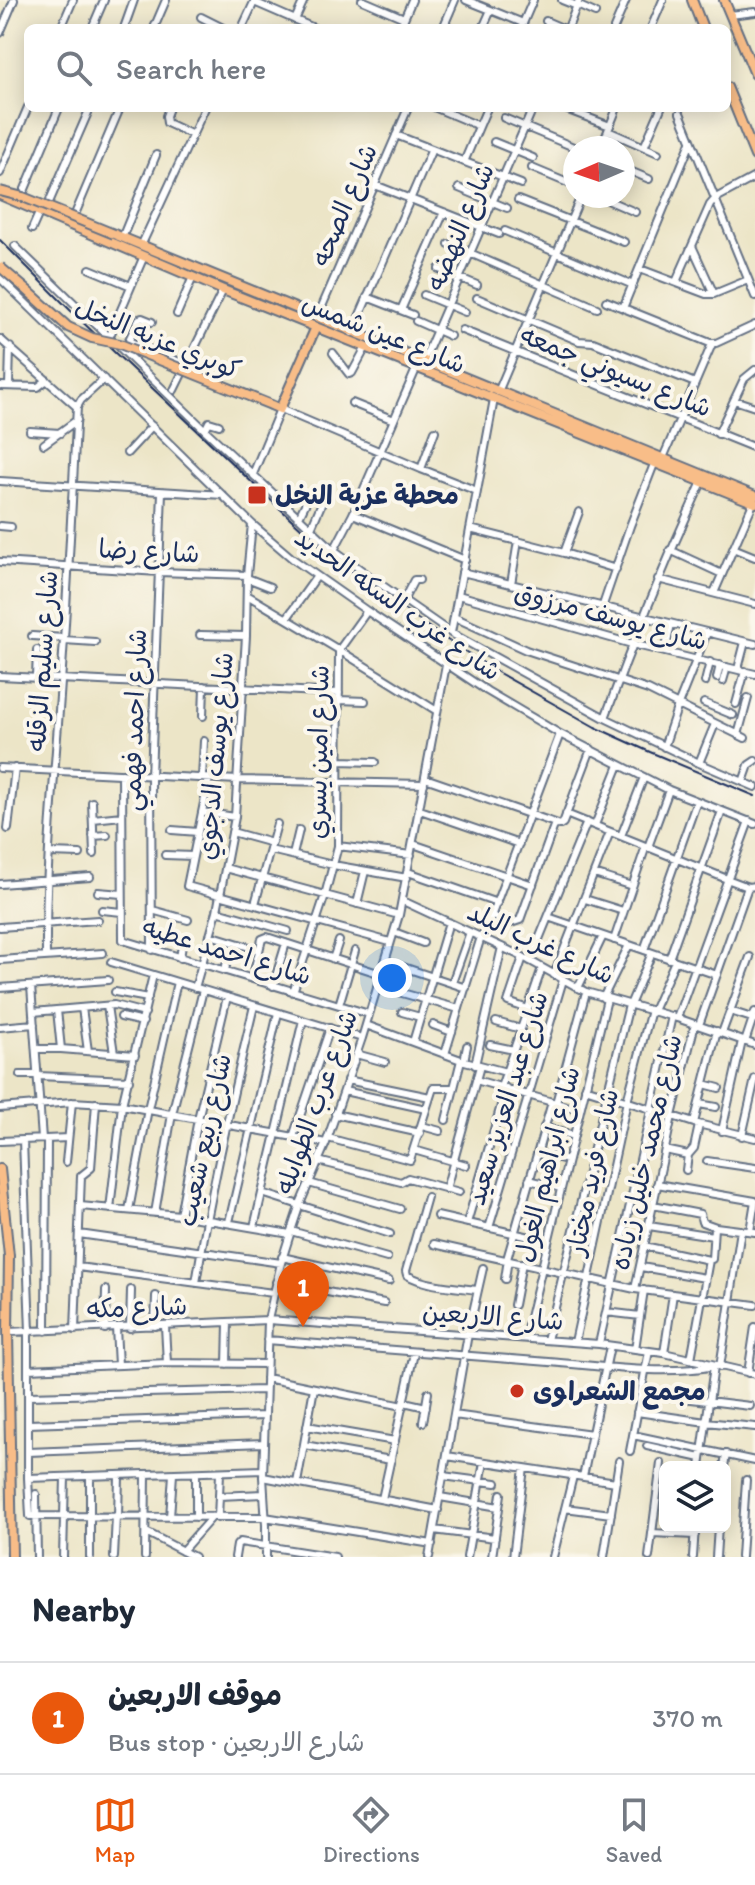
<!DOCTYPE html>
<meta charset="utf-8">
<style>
body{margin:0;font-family:Itim,"Playpen Sans Arabic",sans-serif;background:#f6f6f7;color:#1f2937}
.controls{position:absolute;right:24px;bottom:24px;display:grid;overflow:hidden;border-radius:12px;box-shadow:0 4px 20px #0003}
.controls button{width:72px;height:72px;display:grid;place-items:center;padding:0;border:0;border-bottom:2px solid #e0e1e3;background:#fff;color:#1f2937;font:40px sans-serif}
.compass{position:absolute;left:563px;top:136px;width:72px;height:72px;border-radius:50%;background:#fff;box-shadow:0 4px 20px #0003;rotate:268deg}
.you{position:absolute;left:392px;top:978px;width:28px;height:28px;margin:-20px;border:6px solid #fff;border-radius:50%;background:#1a73e8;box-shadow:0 0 0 12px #1a73e833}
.badge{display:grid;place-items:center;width:52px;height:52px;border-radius:50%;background:#ea580c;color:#fff;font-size:26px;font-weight:700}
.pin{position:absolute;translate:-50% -66px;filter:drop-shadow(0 2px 4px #0008)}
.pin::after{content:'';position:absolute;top:42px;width:28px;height:24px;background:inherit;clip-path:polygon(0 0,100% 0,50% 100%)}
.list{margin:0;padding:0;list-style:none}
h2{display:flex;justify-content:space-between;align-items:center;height:104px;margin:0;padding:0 32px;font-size:34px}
h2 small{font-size:26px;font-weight:400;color:#747a83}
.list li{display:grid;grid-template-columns:52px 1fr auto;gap:24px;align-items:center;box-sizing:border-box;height:112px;padding:0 32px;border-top:2px solid #e0e1e3}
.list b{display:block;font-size:30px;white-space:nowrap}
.list p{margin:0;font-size:26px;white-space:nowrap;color:#747a83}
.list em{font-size:26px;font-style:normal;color:#747a83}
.icon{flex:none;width:44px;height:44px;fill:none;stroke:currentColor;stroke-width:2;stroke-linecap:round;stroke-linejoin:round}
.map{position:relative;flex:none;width:755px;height:1557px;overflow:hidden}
.search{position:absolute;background:#fff;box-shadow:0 4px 20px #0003;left:24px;right:24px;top:24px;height:88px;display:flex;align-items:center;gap:20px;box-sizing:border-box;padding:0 28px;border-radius:12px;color:#747a83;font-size:30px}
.sheet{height:216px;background:#fff}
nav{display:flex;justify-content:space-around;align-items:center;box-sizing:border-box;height:112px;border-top:2px solid #e0e1e3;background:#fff;font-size:22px;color:#747a83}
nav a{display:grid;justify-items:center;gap:4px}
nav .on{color:#ea580c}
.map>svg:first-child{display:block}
</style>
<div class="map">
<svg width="755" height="1557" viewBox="0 0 755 1557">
<rect width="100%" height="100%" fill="#fbf7ec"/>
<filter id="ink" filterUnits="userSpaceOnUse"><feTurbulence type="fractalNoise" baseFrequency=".0125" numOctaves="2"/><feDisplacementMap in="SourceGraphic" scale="16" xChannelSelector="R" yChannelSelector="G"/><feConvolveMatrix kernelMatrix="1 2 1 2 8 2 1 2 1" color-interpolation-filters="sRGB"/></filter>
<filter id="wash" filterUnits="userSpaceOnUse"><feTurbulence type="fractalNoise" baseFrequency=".006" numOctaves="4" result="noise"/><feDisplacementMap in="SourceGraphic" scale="32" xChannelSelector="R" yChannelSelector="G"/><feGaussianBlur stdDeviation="1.8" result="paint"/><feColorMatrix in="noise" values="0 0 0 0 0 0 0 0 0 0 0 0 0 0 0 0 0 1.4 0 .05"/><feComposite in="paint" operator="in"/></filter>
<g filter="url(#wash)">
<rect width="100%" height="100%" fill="#ece5c7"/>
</g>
<g filter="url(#ink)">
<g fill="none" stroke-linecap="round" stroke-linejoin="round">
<g stroke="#646f83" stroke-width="10">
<path id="minor" d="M362,0L404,18
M466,0L523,23
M562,0L577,6
M254,2L314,28
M577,5L595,13
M730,15L755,12
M201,17L223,28
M295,20L304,0
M546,21L562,28
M61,28L73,0
M92,28L104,0
M124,28L134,0
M154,28L166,0
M242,28L255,0
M400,28L412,0
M443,28L455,0
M483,28L491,10
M521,28L533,0
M568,28L579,0
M614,28L626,0
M651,28L663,0
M0,33L14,0
M169,108L166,116L167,123L193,135
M436,108L479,126
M563,108L610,126
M680,113L755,296
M504,118L576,148
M608,131L658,153
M396,135L521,184
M494,142L533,158
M644,147L661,108
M601,148L617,108
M464,162L487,108
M532,168L575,186
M623,168L649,179
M0,173L28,107
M375,185L499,234
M459,188L507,208
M598,196L635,212
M518,200L624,242
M20,201L59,108
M47,207L90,108
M73,219L120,108
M32,229L40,211
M505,231L633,285
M122,238L156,155
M449,244L597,308
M15,246L205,430L334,550L376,581L451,633L605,718L699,763L755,787
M141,246L205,108
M692,246L714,294
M90,269L131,286
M439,269L477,285
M640,269L706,294H714L748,280
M0,278L252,524L293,559L367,611L487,691L560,734L669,790L755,824
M676,282L710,205L716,198L755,177
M424,295L465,312
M367,297L413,315
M477,298L579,341L593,342L695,383
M606,301L710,343H716L755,325
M623,308L691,142
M401,310L444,212
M177,314L193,277
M317,318L408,108
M416,321L450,336
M462,330L755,448
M352,333L432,149
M109,338L144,256
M0,339L77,407
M128,341L187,365
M128,342L139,319L142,318L152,322
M333,353L349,374L352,373L366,347
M423,362L533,108
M0,386L38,387L47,380
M9,386L10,347
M174,390L223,290
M498,392L581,196
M734,400L755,407
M352,403L394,420
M205,430L209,422L219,425
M30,431L60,433
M718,434L744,379L755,370
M44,444L77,420
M127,453L152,426
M663,458L712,344
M421,469L435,431
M253,474L280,409L421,469L477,491
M0,481L223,495
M353,514L465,560
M299,517L310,494
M0,526L11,527
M311,528L327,491
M470,529L564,553L616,569
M733,548L755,557
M334,550L353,514L417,367
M670,550L722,574
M564,553L579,512
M0,562L159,572L247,575
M462,572L755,644
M247,578L270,587
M658,579L755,604
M511,584L518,541
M714,593L754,501
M247,595L339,650L437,711
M458,595L632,644L755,674
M403,601L414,580H419
M602,608L630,526L656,459
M454,617L526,650L648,690L745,738
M287,618L317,576
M451,633L494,399
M200,635L246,636
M32,636L64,638
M64,640L95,642
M665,652L671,624
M738,669L745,642
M0,676L339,693
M36,678L37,650
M717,678L720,665
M723,681L727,667
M705,682L710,662
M339,700L365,701
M704,703L733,715
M736,704L745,671
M203,716L204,686
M605,718C634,638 666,560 702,482
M738,735L748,698
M664,747L678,705L707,633
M339,761L375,762
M699,763L715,724
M0,768L238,780L424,784
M122,774L123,940L369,1014
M202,778L204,741
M209,778L187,886L390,942
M425,778L555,823
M743,782L749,765L755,761
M92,802L94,854
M420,810L519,844
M202,812L235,817
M566,814L727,879L748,887L755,886
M93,819L122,816
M555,823L560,825L563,823L591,749
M595,825L619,765
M8,829L15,768
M172,830L198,832
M232,832L272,843
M93,836L107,835
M621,836L644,777
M413,844L533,885
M338,846L411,855
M648,847L669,790
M270,850L333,865L407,878
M50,853L80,854
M165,855L193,856
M293,855L299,830
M225,868L399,915
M408,872L497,903
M594,874L632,886
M0,884L90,877
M98,892L122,894
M585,899L623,911
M403,901L523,957L586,992L677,1018L755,1045
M255,904L277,824
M357,904L365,871
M102,910L122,912
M152,910L188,920
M217,911L288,931
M492,916L511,923L520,920L555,823
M548,917L717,975
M0,927L98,920
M394,932L423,943
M210,935L259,950
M483,938L560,734
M614,940L646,846
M152,950L151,776L162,492
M644,950L697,801
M46,957C45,865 55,773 61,682C68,590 72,498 77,407L81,400L104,379
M523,957L508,1002L528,1009
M180,958L183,939
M333,959L339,941
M669,959L722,811
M0,960L103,953
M385,961L466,988
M530,961L587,822
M111,962L362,1038
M225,971L228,955
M554,975L610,832
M252,979L262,939L267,937L381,974
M452,983L470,932
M31,986L42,1139
M273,986L286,943
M377,986L459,1009
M0,988L108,980
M195,988L217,911L235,817L246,636L247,575L252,524
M578,988L603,936
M115,992L148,998
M293,992L325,895L338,846L339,650L367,611
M603,998L629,945
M339,1005L355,951
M630,1005L652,953
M107,1006L114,1053
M82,1008L88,1051
M57,1010L61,1049
M653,1011L675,961
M730,1011L755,1019
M33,1012L114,1005L145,1013
M402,1012L420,1017
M121,1017L143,1022
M677,1018L749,821
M496,1022L521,1029
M366,1025L461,1060L506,1072
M433,1025L452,1032
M699,1025L748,887
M0,1027L34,1024
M722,1033L750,957
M413,1042L449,922
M745,1042L755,1012
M490,1045L514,1050
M36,1049H61L135,1055
M356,1054L385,1062
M445,1054L481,937
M464,1061L467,1046
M475,1065L502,947
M20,1075H38
M38,1076L129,1080
M347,1080L430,1097
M476,1080L580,1110
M704,1084L719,1088
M501,1087L542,968
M585,1088L694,1123L755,1138
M344,1091L426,1109
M556,1103L586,992
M699,1104L716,1107
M0,1108L72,1102L122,1105L326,1143
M335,1114L420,1133
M446,1120L461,1060
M694,1123L717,1031
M422,1126L440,1131
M544,1127L574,1136
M722,1131L742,1041
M742,1136L755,1079
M293,1137L330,1028
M328,1138L410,1160L433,1088H454
M23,1140L30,1332
M0,1141L68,1138
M414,1150L466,1165
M665,1150L688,1155
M537,1153L568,1160
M318,1161L401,1182L408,1178L459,1192
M707,1161L755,1168
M66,1162L72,1102
M686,1170L688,1155L694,1148L699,1125
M529,1180L561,1188
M309,1183L400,1209
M657,1184L755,1201
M446,1189L480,1066
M262,1193L390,1234
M427,1197L406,1271L407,1275C426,1286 455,1287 478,1290
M653,1205L700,1214L702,1222L716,1227L755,1232
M80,1206L180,1215L290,1234
M521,1208L543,1213
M110,1209L122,1105L153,975
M129,1210L148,1109L177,982
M155,1213L172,1114L203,990
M180,1215L198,1119L227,997
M437,1216L548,1241
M229,1222L278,1013
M467,1223L506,1088
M649,1226L713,1236
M254,1227L303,1020
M489,1228L563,980
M291,1231L387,1258
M750,1231L755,1201
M79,1234L281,1263
M434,1244L635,1289L755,1305
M644,1246L709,1260
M282,1257L389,1281
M507,1259L552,1102
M78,1267L273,1293
M641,1267L705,1278
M505,1279L508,1259
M276,1282L384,1303
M196,1283C211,1190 232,1097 254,1006
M635,1289L672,1116L695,1024
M514,1305L522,1263
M606,1312L640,1316
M155,1326L156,1296
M165,1326L167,1363
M116,1328L118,1365
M130,1328L131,1290
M105,1329L106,1290
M75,1330L81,1176L91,1168L96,1103
M46,1331L47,1139
M8,1332L268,1320L599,1344L664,1353L755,1374
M28,1332V1478L30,1516L265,1517L432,1544
M525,1338L607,999
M267,1340C361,1348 455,1355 549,1362C601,1366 663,1376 714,1366L700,1467
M547,1340L629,1005
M575,1342L627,1101L651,1010
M599,1344L672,1016
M635,1349L644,1290
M664,1353L673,1294
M691,1359L709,1260L712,1259L714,1227
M227,1364L228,1323
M720,1367L741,1230
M28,1369L167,1363L266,1364
M748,1373L755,1327
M266,1378L403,1406
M641,1393L750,1406
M28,1396L265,1390
M404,1402L426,1407
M637,1412L706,1422L755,1427
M454,1415L592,1434
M423,1422L428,1393
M28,1424L265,1416
M307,1426L395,1441
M633,1435L755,1461
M304,1445L391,1460
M647,1446L701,1458
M630,1451L649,1351
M28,1452L264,1443
M447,1456L616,1482
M724,1467L726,1454
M196,1473V1517
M90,1476V1557
M443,1476L496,1483
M263,1477L438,1510
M583,1477L610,1346
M28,1478L263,1470
M297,1483L314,1388
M36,1494L37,1557
M219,1496L263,1494
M440,1497L499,1507
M382,1499L414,1353
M565,1508L611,1514
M118,1516L119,1476
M170,1517L173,1474
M218,1518L220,1473
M434,1530L495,1538
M146,1532L194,1557
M652,1533L695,1535
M182,1551L212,1517
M63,1557L65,1477
M114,1557L116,1516
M145,1557L146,1475
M235,1557L237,1545L240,1542L335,1557
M266,1557V1525L263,1477L268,1320L281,1263L291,1231L300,1204L326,1143L362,1038L399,915L446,665
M429,1557L468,1334L483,1268
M467,1557L484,1462
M492,1557L501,1494
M513,1557L524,1468
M553,1557L573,1476
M604,1557L619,1461
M649,1557L661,1463
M693,1557L695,1527
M716,1557L718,1527
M741,1557L746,1480"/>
</g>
<g stroke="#646f83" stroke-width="12">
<path id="major" d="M692,0L703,28
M724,0L755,74
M727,87L755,156
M0,195L223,290L755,503
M114,234L755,496
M271,405L280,409L316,327
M0,1169L9,1256L8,1332L12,1557"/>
</g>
<use href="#minor" stroke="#fff" stroke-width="6"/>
<use href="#major" stroke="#f8bd88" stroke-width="8"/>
<path stroke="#1b2f5e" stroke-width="2" d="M0,240L74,314L261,491L333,558L376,589L441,636L499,673L595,727L650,752L755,796"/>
<g stroke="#646f83" stroke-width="12" stroke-linecap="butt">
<path id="major-bridge" d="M0,191L23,197L114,234
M0,267L27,290L68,327L92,338L120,344L271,405"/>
</g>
<use href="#major-bridge" stroke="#f8bd88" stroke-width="8"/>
</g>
</g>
<g fill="#c8321e" stroke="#fbf7ec" stroke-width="3">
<rect x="247" y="485" width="20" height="20" rx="4"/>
<circle cx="517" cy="1391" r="8"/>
</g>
<g text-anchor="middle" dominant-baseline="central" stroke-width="8" stroke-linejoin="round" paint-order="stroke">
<g font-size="26" fill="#1b2f5e" stroke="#fbf7ec">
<text transform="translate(344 205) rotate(-67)">شارع الصحه</text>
<text transform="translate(460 227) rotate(-67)">شارع النهضه</text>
<text transform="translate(384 333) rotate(22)">شارع عين شمس</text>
<text transform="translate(158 338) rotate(22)">كوبري عزبه النخل</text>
<text transform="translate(616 371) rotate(22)">شارع بسيوني جمعه</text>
<text transform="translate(149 551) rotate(3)">شارع رضا</text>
<text transform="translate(398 604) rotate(35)">شارع غرب السكه الحديد</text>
<text transform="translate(611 616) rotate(15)">شارع يوسف مرزوق</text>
<text transform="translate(42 661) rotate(-86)">شارع سليم الزقله</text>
<text transform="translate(134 720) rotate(-88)">شارع احمد فهمي</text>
<text transform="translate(318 752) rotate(-89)">شارع امين يسري</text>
<text transform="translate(215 756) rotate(-85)">شارع يوسف الدجوي</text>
<text transform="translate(541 943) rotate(25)">شارع غرب البلد</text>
<text transform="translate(227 951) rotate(17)">شارع احمد عطيه</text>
<text transform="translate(507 1098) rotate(-73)">شارع عبد العزيز سعيد</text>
<text transform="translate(316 1102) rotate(-70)">شارع عرب الطوايله</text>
<text transform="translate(204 1140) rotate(-78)">شارع ربيع شعيب</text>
<text transform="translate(646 1152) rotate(-77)">شارع محمد خليل زياده</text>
<text transform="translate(547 1164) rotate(-76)">شارع ابراهيم الغول</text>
<text transform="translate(592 1172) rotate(-78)">شارع فريد مختار</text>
<text transform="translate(137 1307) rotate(-2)">شارع مكه</text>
<text transform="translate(493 1316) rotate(4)">شارع الاربعين</text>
</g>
<g font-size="26" font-weight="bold" fill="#1b2f5e" stroke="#fbf7ec" text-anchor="start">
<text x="275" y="495">محطة عزبة النخل</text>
<text x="533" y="1391">مجمع الشعراوى</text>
</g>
</g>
</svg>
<div class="controls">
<button><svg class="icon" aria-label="layers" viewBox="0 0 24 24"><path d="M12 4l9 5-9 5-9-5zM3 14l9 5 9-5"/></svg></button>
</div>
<svg class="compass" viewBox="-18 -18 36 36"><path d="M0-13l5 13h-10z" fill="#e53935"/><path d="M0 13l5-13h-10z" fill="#747a83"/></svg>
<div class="you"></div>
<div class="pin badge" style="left:303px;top:1327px">1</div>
<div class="search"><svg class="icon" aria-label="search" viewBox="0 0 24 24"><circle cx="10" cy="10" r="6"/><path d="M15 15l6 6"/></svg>Search here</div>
</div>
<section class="sheet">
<h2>Nearby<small></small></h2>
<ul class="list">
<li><span class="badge">1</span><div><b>موقف الاربعين</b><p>Bus stop · شارع الاربعين</p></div><em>370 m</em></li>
</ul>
</section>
<nav>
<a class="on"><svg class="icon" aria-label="map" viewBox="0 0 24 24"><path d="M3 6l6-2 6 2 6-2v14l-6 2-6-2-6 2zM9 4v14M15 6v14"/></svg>Map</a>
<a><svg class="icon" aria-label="directions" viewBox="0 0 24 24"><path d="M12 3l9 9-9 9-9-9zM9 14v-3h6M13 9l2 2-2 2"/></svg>Directions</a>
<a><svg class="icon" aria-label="saved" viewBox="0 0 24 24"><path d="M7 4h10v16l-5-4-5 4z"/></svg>Saved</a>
</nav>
